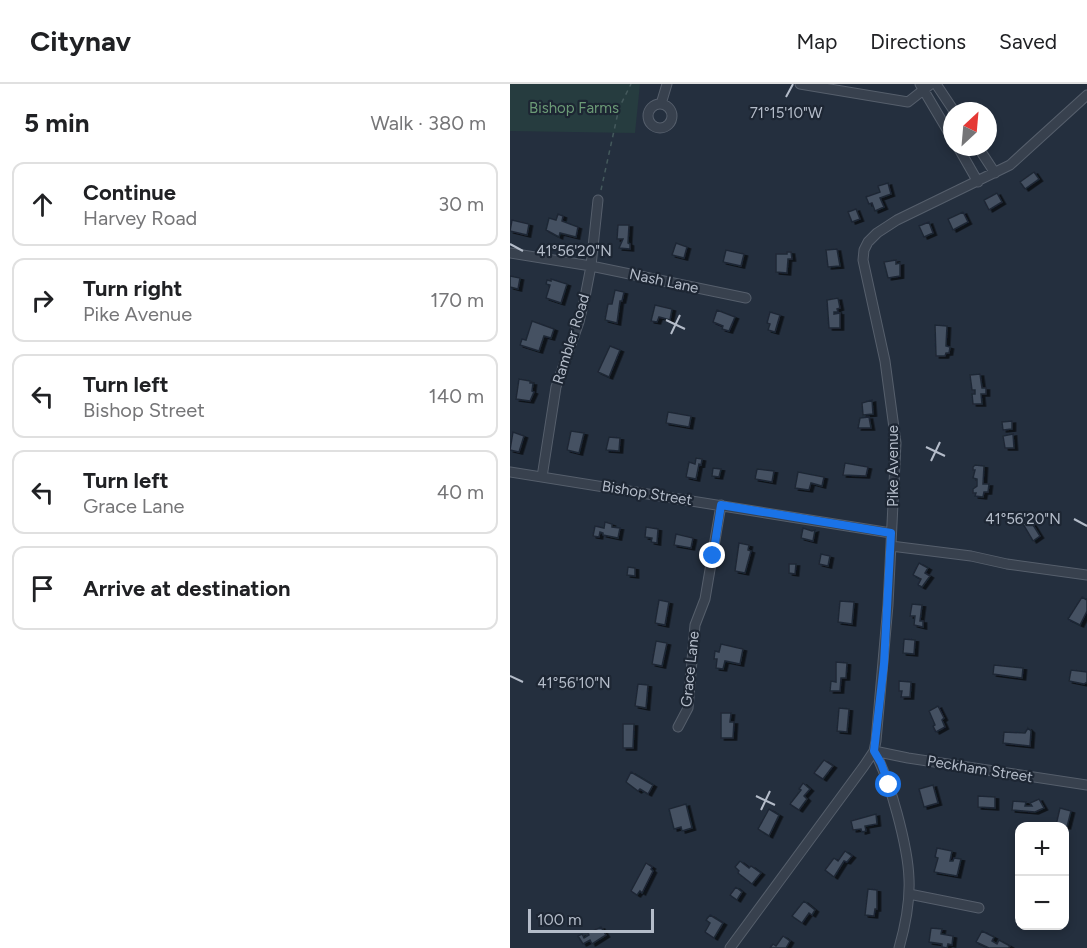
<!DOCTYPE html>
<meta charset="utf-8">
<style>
body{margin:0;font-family:Figtree,sans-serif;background:#f6f6f6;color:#202124}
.controls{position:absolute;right:18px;bottom:18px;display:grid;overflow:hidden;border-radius:12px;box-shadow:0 3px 9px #0003}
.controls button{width:54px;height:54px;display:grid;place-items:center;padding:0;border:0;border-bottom:2px solid #e0e0e0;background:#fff;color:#202124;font:30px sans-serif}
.compass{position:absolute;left:433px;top:18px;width:54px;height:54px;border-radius:50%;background:#fff;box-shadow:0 3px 9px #0003;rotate:26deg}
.scale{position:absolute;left:18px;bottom:15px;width:126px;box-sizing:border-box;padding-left:6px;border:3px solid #b4bcc9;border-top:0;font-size:16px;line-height:21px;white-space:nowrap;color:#b4bcc9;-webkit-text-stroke:4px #1d2633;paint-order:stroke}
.stop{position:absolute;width:18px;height:18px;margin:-14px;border:4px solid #1a73e8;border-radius:50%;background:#fff}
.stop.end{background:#1a73e8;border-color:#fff;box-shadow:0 2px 6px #0008}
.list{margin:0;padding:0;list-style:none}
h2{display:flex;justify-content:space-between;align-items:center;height:78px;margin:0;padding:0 24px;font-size:26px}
h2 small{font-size:20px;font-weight:400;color:#757577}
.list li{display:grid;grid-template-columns:39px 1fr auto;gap:18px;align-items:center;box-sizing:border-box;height:84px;margin:0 12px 12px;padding:0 12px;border:2px solid #e0e0e0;border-radius:12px}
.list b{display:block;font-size:22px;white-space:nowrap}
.list p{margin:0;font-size:20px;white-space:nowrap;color:#757577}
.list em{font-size:20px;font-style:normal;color:#757577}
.icon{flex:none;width:33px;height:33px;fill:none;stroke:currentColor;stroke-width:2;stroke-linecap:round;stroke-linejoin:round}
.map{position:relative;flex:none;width:577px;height:864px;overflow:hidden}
header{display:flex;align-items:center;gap:36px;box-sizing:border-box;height:84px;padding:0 30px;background:#fff;border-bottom:2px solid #e0e0e0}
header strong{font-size:28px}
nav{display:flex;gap:33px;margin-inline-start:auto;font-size:21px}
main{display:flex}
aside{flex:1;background:#fff}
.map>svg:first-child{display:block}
</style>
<header>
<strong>Citynav</strong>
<nav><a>Map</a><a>Directions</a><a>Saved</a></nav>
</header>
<main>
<aside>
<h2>5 min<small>Walk · 380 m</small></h2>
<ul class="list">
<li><svg class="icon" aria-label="ahead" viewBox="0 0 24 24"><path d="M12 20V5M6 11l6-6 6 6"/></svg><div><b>Continue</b><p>Harvey Road</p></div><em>30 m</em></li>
<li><svg class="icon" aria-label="right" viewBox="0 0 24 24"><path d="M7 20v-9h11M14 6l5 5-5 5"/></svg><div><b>Turn right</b><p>Pike Avenue</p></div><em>170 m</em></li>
<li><svg class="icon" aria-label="left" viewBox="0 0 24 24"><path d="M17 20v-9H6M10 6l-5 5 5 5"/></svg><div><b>Turn left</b><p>Bishop Street</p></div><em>140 m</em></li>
<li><svg class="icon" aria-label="left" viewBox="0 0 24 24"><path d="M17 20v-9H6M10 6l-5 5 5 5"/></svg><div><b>Turn left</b><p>Grace Lane</p></div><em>40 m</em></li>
<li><svg class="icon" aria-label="arrive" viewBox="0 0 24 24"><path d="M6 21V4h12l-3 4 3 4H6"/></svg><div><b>Arrive at destination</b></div></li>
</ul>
</aside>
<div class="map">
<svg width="577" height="864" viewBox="0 0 577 864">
<defs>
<filter id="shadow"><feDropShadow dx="3.5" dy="2" stdDeviation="0" flood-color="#0009"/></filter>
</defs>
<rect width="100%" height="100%" fill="#242f3e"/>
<path fill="#263c3f" d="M0,0H130L125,49L0,47Z"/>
<path fill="#455162" stroke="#1f2835" stroke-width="1.5" filter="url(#shadow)" d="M524,88L529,95L515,105L510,98Z
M378,99L381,110L370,114L374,123L365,127L362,119L359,120L356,113L370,108L368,102Z
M487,109L492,118L479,126L474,116Z
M346,125L350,135L342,138L338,128Z
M453,128L458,138L443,146L438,135Z
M48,130L53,132L52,137L68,143L66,153L50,149L49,153L36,146L39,134L46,136Z
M2,136L19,140L17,151L0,147Z
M419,138L423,149L414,153L409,142Z
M108,141H119L118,159L120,160V165L109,164L113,155H107Z
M166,159L177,163L174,174L162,171Z
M327,165L330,182L318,183L316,166Z
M216,166L234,170L231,182L213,178Z
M277,168H281L282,175H278L277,189L266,188V170H277Z
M386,176V180L390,179V192L378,194L374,178Z
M0,192L10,194L8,205L0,203Z
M41,195L57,200L51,219L36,214L40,201L36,200L37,196L41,197Z
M105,206L114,208L112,217H110L107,239L95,236L98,220H102Z
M328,214L330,224L327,225L328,228H324V230L330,229V244H319L317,216Z
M145,221L162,225L160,236L149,233L147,238L141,237Z
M207,226L225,233L219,247L212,245L213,242L203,238Z
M260,228L270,231L265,248L258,246L260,240L257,239Z
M22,237L44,245L41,254L34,252L29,267L10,261L12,255L16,256Z
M425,241L437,242L436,262L440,263L439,269H436L435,272H426Z
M100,262L110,266L99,293L88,288Z
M470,290L472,304H476V310H471L472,320H463L462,310H465V306H462L460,291Z
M9,295L20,297V299H23L22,307L24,308L20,317L6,315Z
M362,316L363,330L353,331L352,319Z
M158,328L181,332L179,343L156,339Z
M359,333L361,344H348L350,334Z
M502,337V345L493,346L492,338Z
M61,347L74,349L69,369L57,366Z
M3,348L14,352L9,368L0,366Z
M503,350L504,364H495L493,352Z
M99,353L110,354L109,367L96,366Z
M186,374L192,375L191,381L189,380L186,395L176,393L179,378L185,380Z
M335,379L358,383L356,392L333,391Z
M465,381L474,382L473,400H479L478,408H474L473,413L465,412L466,409H463V405L467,402V395L463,394L465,386H463V383Z
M203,384L211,385L209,393L202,392Z
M247,385L264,387L262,398L245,395Z
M288,388L314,393L312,402L301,399L299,406L285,404Z
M520,436L530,452L523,457L513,440Z
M95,438L102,440V443L110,444L108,454L93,451V449L90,448L89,453L83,452L85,442L94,444Z
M136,443L148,445L147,459L141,458L142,454L135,453Z
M293,444L302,447L305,446L303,457L291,454Z
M166,450L183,454L181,464L164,461Z
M229,459L239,461L238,466L241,467L235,489L225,487Z
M311,470L320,472L318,482L309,480Z
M409,479L418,484L415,489L420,492L412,503L408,501L411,495L403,491Z
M279,480H286L285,490L279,489Z
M118,483L125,484V492L117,491Z
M572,513L577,516V527L570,541L558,535Z
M149,516L159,518L155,541L145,539Z
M330,517L344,518L342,540L328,538Z
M402,520L412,521L410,537H413V543L404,541L405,532H400Z
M394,555L405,556L404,570L393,569Z
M146,557L157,559L152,582L142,580Z
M211,560L233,565L230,580L215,577L213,585L206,584L207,575H204L205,567L209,568Z
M326,578L337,579L336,594H331L330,607H320L321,597L326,598Z
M484,581L513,584L512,594L483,590Z
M561,586L577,588V598L574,600L559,597Z
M389,597L401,598L400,613H391L392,607H389Z
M128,600L138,601L136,624L125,622Z
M428,622L434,634L432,636L435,643L426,648L423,642L425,641L419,627Z
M329,624L339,625L337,648L327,647Z
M211,629H221L220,638H224L223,654H211Z
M113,640H124L123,664H113Z
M518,644L521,647L520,662L493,659L494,648L515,649Z
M314,676L323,682L313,695L304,689Z
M121,688L143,701L138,710L130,705L128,707L116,698Z
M293,699L300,705L294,712L297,715L289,726L280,720L291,706L289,705Z
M423,701L428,719L414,723L409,705Z
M468,712L485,713V724L468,723Z
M529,715L534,724L525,728L502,726L503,717L516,718L515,722H522L520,719Z
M176,720L182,744L172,747L171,743L164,745L159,725Z
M550,724L561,727L557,743L546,741Z
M259,725L269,731L259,752L248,745Z
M366,730L367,740L355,742L356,747L352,748L351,745L343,746L341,737Z
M427,764L442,767L440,777H443L444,774L451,775L447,792L424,788L428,774L425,773Z
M335,767L342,772L337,778L334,777L324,793L315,786L324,774L328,777Z
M230,777L239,784L241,782L251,789L242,800L228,789L229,787L225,783Z
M136,779L142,783L141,785L143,787L132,809L130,807L127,811L121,807Z
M226,803L232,808L227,816L220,811Z
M358,805L367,806V825H365L364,832L355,831Z
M294,817L305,826L302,831L299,829L292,839L282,832Z
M200,831L213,839L204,854L195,848L200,839L196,836Z
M91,843L96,851L82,860L80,856L73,860L68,852L72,850L74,854L79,851L78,849Z
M421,844L432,845L431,850L443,852L442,861L438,860L437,864L432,863V860L419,858Z
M472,847L484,853L482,857L487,860L489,856L500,862L498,864H479L466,858Z
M273,852L280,857L276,864H260L263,860L266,862Z"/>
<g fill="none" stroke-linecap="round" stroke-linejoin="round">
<g stroke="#565f6c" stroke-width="11">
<path id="minor" d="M290,0L398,18L421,0
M410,0L442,54
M426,0L444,27
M138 32a12 12 0 1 1 24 0a12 12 0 1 1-24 0Z
M151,20L157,0
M448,63L468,98
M468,63L485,89
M0,169L81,182L236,214
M0,388L381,449
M32,393L46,303L69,238L75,213L81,182L88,116
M381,462L461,472L497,480L577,491
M168,643L178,624L185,541L195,515L211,421
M364,667L398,674L577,701
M364,667C380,695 398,763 399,795C400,817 395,843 389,864
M399,810L469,824
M220,864L354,682L364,667L366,657L378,521L386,359L375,277L353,176L354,166L358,158L367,149L387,136L500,81L577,11"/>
</g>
<path stroke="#44595c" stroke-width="1.5" stroke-dasharray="4.5 4.5" stroke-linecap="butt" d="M91,106L109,24L121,0"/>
<use href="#minor" stroke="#38414e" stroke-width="9"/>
</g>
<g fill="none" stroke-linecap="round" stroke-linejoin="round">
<path stroke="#1a73e8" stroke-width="8" d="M203,472L211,421L381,449L374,580L364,667L371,679L379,701"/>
</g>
<path fill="none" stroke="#b4bcc9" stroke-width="2" d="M276,13L283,0M0,160L13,167M156,236L175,245M161,250L170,231M416,363L435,372M421,377L430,358M564,435L577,442M0,592L13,598M246,712L265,721M251,726L260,707"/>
<g text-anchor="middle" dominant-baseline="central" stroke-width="4.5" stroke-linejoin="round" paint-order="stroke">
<g font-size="15" fill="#6b9a76" stroke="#1d2633">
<text x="64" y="24">Bishop Farms</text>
</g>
<g font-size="15" fill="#b4bcc9" stroke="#1d2633">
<text transform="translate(154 197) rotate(12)">Nash Lane</text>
<text transform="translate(61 255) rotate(-73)">Rambler Road</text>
<text transform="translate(383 382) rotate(-90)">Pike Avenue</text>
<text transform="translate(137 409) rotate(9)">Bishop Street</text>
<text transform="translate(180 585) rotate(-84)">Grace Lane</text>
<text transform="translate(470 685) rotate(9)">Peckham Street</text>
</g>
</g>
<g font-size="15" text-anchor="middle" fill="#b4bcc9" stroke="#1d2633" stroke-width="4.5" stroke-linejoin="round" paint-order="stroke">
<text x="276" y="34">71°15'10"W</text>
<text x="64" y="172">41°56'20"N</text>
<text x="513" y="440">41°56'20"N</text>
<text x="64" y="604">41°56'10"N</text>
</g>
</svg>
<div class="controls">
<button>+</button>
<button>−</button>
</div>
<svg class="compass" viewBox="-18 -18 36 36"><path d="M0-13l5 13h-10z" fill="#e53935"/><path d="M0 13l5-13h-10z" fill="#757577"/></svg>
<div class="scale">100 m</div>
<div class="stop" style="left:379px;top:701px"></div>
<div class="stop end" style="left:203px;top:472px"></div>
</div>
</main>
